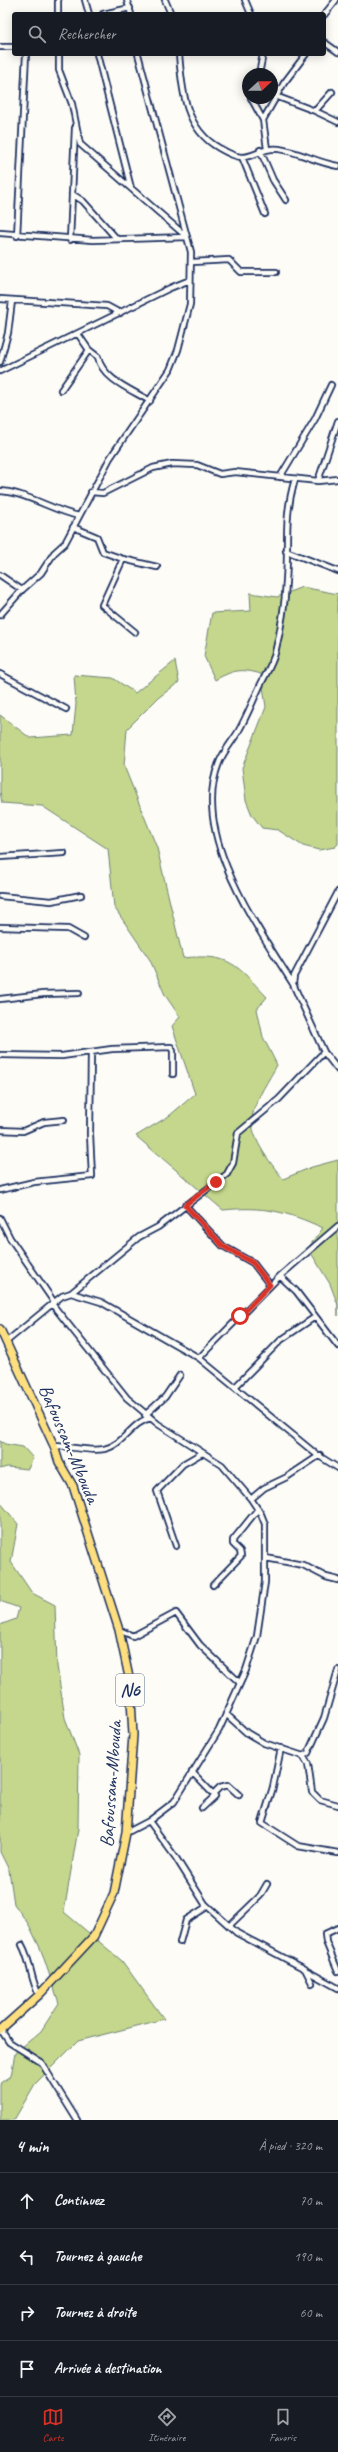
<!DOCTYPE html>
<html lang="fr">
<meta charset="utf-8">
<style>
body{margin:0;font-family:Caveat,sans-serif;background:#20242c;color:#f1f3f6}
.compass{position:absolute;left:242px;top:68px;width:36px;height:36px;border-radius:50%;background:#171b24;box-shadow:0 2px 10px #0003;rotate:68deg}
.stop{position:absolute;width:12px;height:12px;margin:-9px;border:3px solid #d93025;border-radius:50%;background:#fff}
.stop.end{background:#d93025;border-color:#fff;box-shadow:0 1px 4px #0008}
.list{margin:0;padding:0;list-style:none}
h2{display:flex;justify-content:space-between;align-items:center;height:52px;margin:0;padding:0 16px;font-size:17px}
h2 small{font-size:13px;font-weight:400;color:#9ea1a6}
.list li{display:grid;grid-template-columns:26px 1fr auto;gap:12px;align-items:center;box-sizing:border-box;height:56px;padding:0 16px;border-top:1px solid #363941}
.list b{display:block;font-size:15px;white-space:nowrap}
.list em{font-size:13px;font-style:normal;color:#9ea1a6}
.icon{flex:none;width:22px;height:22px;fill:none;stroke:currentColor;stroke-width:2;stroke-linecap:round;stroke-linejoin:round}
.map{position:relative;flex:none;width:338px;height:2120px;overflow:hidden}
.search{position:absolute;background:#171b24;box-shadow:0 2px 10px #0003;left:12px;right:12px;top:12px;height:44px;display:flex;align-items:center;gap:10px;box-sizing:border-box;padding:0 14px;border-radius:4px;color:#9ea1a6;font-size:15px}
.sheet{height:276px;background:#171b24}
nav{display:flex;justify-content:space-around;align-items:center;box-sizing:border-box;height:56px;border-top:1px solid #363941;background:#171b24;font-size:11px;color:#9ea1a6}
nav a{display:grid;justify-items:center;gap:2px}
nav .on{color:#d93025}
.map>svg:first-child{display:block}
</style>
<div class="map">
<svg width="338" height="2120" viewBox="0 0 338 2120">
<rect width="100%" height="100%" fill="#fdfcf7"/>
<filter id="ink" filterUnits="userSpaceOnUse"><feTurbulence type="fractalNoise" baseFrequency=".025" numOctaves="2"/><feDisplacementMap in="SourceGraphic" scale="8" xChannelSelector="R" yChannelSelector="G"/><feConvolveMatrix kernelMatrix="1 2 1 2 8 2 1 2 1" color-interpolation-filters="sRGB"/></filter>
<g filter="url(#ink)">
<path fill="#c4d78c" stroke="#708375" d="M302,587L338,594V844L335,847L319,850L303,846L278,830L262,828L252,815L246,800L242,768L266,707L261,674C241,668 233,670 215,680L204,656L212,613L251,611L250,593L277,597Z
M175,661L179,682L158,698L127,729L124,766L157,848L183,958C231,953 236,965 267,997L257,1009L263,1037L277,1065C269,1080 257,1097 253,1113C247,1135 270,1162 283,1179L312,1167L338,1160V1316V1305L330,1284L308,1248L323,1228C286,1211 263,1206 223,1210L136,1136L169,1116L195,1094L172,1026L180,1017L165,995L150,960L114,907L108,849L42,806L2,803L0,792V715L30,738L73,735L76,704L74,675L113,678L135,693Z
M0,1441L5,1444L23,1447L33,1458L28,1469L7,1467L0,1469Z
M0,1502L18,1524L11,1562L32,1593L55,1605L57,1666L65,1718L79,1755L78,1829L64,1912L122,1961L164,2019L78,2041L35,2084L14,2120H0V2084L11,2076L15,2053L41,2031L59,2003L41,1950L29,1925L14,1904L9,1870L0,1852V1625L16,1619L19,1608L0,1601Z"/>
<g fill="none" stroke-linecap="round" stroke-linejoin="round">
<g stroke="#1b2f5e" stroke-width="8">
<path id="minor" d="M58,0V14
M85,0L89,14
M127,0L131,14
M165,0L171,14
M245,0L251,14
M103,14L130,8
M324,15L336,0
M324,42L338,52
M0,47H14
M59,54V70L72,104L80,144L187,237
M97,54L131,188
M179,54C182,89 184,128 219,148C226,152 232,156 241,157C254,158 262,147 279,149C300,152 318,163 338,166
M259,74L263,54
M278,97L315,111L332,92
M251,98L263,120L267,149
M315,111L338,122
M263,120L284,83L306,54
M260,150L273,180L286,200
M242,157L265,214
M72,194L83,201L116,238
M0,233L93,240L187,237
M17,236L26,54
M70,240L75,128
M192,262L229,260L241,272H276
M0,299L107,306L120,313
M78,334L89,350L98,357C102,379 132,390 150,401
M0,362L8,333L12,301
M0,371L170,288L190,280
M61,390L89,350
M280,477L315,419L331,385
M318,481L338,421
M0,491C28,493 51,510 79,516
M91,492L103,493L153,468L172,464L197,465L220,474L235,472L318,481L338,479
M73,527L97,537L103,552L123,559L102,605L135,632
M286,551L338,571
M123,559L157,567
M0,575L22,590
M0,615L22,590L41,573L54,553L65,543L110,458L170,370L178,350L190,304L191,252L138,54
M0,674L66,709
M0,857L64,853
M338,892L294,976L293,984L324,1052L338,1070
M0,896L51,901L81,895
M0,927L68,929L84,938
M293,984C257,926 190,834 219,763C223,752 232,742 238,732C246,718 252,703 259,688C264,677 272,665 275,653C281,629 285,605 286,581C289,542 283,519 295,479
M0,999L43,994L79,993
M0,1055L62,1056L112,1049L171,1047L173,1051V1074
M0,1130L23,1131L44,1122L64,1120
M0,1190L34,1182L92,1176L90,1134L91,1052
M185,1205L223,1246L253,1263L270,1285
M0,1218L10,1238L54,1302
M280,1276L296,1291L338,1346
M71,1293L139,1237L158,1227L227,1174L233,1163L238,1133L279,1099L324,1052
M52,1304L127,1398L158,1424L222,1465L251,1499L261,1514L265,1524V1582L257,1636L246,1670L219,1730L174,1802L149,1821L126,1833
M6,1342L62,1296L71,1293L101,1302L199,1358L316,1454L338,1468
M199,1358L280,1276L338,1226
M235,1387L281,1340L315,1317
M145,1415L165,1397L180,1375
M54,1446C70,1446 89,1452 104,1449C123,1446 132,1421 151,1418
M251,1499L264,1488L287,1477L320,1455
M176,1546L157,1491L183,1464L202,1453
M266,1558L303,1565L326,1577L338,1580
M213,1585L241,1556L240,1551L233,1544V1540L258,1509
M119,1630L133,1636L176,1613L200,1645L239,1682
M226,1714L247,1733L264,1743L303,1756L308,1753L324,1718L338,1670
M281,1748L273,1787L262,1823L298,1846L338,1853
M303,1756L308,1764L312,1792L320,1800L338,1805
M192,1772L215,1796L202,1808
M214,1793L220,1787L228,1785L239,1795
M149,1821L176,1858L205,1904L237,1933L305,1969L312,1983
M229,1926L260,1896L267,1884
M338,1928L325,1934L326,1942L338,1971
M180,1942L186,1920L205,1908V1904
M22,1945C31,1961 30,1978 39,1995
M307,1971L338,1988
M4,2026L3,2033L9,2042L41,2062L77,2120"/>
</g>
<g stroke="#1b2f5e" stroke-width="10">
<path id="highway" d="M0,1329L54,1446L59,1462L73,1486L119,1630L130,1682L133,1735L126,1833L114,1893L94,1936L39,1995L0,2030"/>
</g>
<use href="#minor" stroke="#fdfcf7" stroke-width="4.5"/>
<use href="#highway" stroke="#fddf80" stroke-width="7"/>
</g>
</g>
<g fill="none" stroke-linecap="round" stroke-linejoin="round" filter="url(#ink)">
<path stroke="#d93025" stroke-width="5" d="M216,1182L185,1205L223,1246L253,1263L270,1285L240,1316"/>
</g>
<g text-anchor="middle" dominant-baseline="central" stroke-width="4" stroke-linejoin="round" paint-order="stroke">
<rect fill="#fdfcf7" stroke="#5f6c8c" stroke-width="1" x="116" y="1674" width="28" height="32" rx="3"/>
<g font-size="18" font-weight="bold" fill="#1b2f5e">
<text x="130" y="1690">N6</text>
</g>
<g font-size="19" fill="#1b2f5e" stroke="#fdfcf7">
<text transform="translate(69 1444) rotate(67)">Bafoussam-Mbouda</text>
<text transform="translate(111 1784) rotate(-86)">Bafoussam-Mbouda</text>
</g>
</g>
</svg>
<svg class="compass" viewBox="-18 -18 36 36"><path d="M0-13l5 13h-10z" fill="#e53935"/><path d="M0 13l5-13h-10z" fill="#9ea1a6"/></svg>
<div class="stop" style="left:240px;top:1316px"></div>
<div class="stop end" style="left:216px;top:1182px"></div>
<div class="search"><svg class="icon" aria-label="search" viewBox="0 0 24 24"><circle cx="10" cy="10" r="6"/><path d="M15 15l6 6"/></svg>Rechercher</div>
</div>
<section class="sheet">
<h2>4 min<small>À pied · 320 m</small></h2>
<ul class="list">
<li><svg class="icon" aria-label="ahead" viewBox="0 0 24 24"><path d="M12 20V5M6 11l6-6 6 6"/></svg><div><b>Continuez</b></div><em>70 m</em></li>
<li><svg class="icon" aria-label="left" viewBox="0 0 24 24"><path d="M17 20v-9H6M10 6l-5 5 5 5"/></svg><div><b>Tournez à gauche</b></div><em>190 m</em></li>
<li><svg class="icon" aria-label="right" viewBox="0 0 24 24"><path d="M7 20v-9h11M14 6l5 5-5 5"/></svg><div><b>Tournez à droite</b></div><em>60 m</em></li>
<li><svg class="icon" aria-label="arrive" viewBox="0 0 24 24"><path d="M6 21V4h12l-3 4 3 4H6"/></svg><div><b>Arrivée à destination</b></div></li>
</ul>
</section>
<nav>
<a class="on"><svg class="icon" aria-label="map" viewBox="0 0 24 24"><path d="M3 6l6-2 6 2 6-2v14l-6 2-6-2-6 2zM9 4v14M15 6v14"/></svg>Carte</a>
<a><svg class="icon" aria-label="directions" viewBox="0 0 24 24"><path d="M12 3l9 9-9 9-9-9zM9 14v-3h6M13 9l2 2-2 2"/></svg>Itinéraire</a>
<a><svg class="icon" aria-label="saved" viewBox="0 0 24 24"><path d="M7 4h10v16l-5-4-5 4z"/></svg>Favoris</a>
</nav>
